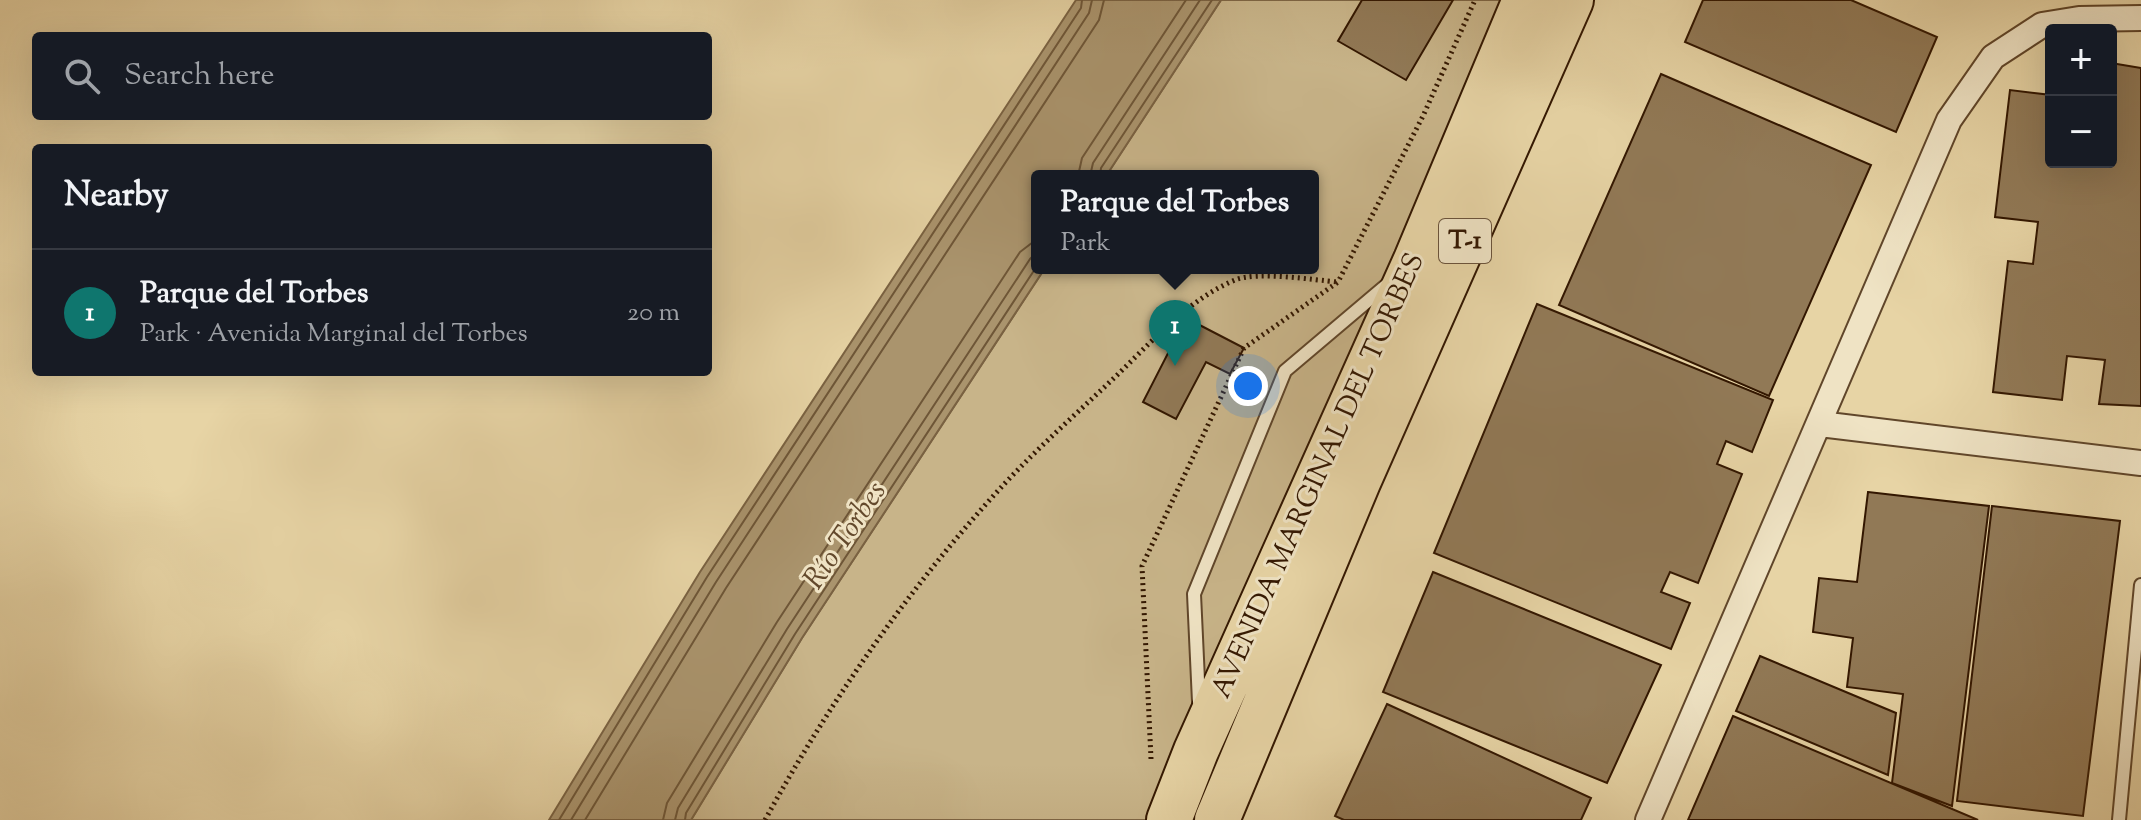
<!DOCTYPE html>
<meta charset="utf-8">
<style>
body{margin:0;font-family:"Sorts Mill Goudy",serif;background:#20242c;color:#f1f3f6}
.controls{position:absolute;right:24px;top:24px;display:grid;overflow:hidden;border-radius:8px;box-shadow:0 8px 32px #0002}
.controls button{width:72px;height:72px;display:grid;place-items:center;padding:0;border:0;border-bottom:2px solid #363941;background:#171b24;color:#f1f3f6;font:40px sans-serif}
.you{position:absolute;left:1248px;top:386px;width:28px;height:28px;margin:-20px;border:6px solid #fff;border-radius:50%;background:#1a73e8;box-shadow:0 0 0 12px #1a73e833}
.badge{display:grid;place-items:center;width:52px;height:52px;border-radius:50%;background:#0f766e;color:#fff;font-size:26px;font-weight:700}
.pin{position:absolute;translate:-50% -66px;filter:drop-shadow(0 2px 4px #0008)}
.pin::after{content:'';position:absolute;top:42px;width:28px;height:24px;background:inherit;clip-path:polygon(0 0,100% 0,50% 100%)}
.popup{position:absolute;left:1031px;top:170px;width:288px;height:104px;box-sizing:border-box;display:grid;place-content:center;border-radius:8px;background:#171b24;filter:drop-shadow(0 2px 6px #0005);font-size:26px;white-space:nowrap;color:#9ea1a6}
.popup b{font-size:30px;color:#f1f3f6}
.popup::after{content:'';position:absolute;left:50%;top:100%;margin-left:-16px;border:16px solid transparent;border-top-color:#171b24}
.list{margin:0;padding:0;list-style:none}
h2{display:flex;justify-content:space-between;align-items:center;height:104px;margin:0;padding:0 32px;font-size:34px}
h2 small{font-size:26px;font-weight:400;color:#9ea1a6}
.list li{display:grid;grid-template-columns:52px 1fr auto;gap:24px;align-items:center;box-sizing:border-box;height:128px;padding:0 32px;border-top:2px solid #363941}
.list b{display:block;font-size:30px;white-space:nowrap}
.list p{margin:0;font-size:26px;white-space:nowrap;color:#9ea1a6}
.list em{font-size:26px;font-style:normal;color:#9ea1a6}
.icon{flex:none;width:44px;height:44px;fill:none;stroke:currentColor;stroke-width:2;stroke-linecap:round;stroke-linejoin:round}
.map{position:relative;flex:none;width:2141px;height:820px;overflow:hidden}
.search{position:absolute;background:#171b24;box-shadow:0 8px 32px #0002;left:32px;top:32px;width:680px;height:88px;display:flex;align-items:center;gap:20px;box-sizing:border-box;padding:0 28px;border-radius:8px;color:#9ea1a6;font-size:30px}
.panel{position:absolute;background:#171b24;box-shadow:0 8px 32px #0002;left:32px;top:144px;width:680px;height:232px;border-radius:8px}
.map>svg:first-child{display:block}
</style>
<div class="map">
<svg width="2141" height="820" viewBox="0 0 2141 820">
<rect width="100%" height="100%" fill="#e7d4a5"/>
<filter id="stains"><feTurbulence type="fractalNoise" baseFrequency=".0025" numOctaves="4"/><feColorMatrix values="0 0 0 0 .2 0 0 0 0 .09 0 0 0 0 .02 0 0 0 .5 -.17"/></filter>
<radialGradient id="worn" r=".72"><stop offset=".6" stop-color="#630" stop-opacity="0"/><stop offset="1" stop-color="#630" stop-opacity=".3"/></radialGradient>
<path fill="#c8b489" stroke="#7e6645" stroke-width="2" d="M1221,0H1525L1169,820H691L802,638L1045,268H1313V176H1106Z"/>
<path fill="#aa946d" stroke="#7a6242" stroke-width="2" d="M1076,0H1221L1106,176H1037V268H1045L802,638L691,820H549L700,572Z"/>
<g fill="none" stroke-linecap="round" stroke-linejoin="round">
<path stroke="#6e5637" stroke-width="2" d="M1078,176L1082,158L1186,0
M1090,176L1093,163L1200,0
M1100,176L1101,168L1212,0
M559,820L707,577L1081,8L1082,0
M571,820L716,582L1089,13L1092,0
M585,820L726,588L1099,20L1104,0
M663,820L667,803L777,622L1020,252L1037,239
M675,820L678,808L787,629L1030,259L1037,252
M685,820L686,813L795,634L1037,266"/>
</g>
<path fill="#917956" stroke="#331701" stroke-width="2" d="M1362,0H1453L1406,80L1338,41Z
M1703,0H1851L1937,37L1896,132L1685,42Z
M2111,63L2141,68V406L2099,404L2105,360L2067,356L2062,400L1993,392L2008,261L2033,264L2038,222L1995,217L2010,90L2051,95V162H2111Z
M1661,74L1871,165L1769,396L1559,305Z
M1537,304L1773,400L1752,452L1726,441L1717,464L1742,474L1698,583L1670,572L1661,592L1690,603L1671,649L1434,553Z
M1186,318L1244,348L1230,374L1206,362L1176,419L1143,402Z
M1868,492L1989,506L1952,806L1892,783L1903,694L1847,687L1853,638L1813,632L1819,578L1857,582Z
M1992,506L2120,521L2083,816L1957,801Z
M1433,572L1661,665L1607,783L1383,692Z
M1760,656L1896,713L1888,775L1736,711Z
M1387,704L1591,798L1581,820H1344L1335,816Z
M1733,716L1978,820H1688Z"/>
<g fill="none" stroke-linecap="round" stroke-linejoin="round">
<g stroke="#60462a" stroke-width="16">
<path id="lane" d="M1199,702L1194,594L1285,371L1389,283
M2119,820L2141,585"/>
</g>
<g stroke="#60462a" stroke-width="28">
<path id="street" d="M1820,424L2141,463
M1648,820L1949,120L1993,57L2042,25L2079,19L2141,18"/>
</g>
<g stroke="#331701" stroke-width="48">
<path id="highway" d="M1169,820L1196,751L1416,260L1525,0
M1217,820L1358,482L1571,0"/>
</g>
<path stroke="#331701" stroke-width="5" stroke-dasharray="2 4" stroke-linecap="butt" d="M1151,759L1142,566L1244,348L1338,282L1423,116L1475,0
M765,820C829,703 906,592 996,493C1032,453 1074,416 1113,379C1151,343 1187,300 1235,280C1257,271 1314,280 1338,282"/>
<use href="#lane" stroke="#efe3c4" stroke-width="12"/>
<use href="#street" stroke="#efe3c4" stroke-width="24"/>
<use href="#highway" stroke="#e7d4a5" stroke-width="44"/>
</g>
<g text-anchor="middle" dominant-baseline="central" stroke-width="6" stroke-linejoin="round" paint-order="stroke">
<rect fill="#efe3c4" stroke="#6b543c" stroke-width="2" x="1439" y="219" width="52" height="44" rx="6"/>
<g font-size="26" font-weight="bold" fill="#331701">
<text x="1465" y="241">T-1</text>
</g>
<g font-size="28" fill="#331701" stroke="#efe3c4">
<text transform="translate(1319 476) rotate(-66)">AVENIDA MARGINAL DEL TORBES</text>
</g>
<g font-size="30" font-style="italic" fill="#63492c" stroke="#efe3c4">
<text transform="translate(846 536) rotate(-56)">Río Torbes</text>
</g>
</g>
<rect width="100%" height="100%" filter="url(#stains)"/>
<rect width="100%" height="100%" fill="url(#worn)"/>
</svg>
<div class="controls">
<button>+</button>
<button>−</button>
</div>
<div class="you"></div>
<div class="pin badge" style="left:1175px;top:366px">1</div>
<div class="popup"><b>Parque del Torbes</b>Park</div>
<div class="search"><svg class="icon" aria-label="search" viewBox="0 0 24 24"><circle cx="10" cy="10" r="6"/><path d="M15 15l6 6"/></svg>Search here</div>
<section class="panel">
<h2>Nearby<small></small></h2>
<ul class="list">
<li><span class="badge">1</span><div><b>Parque del Torbes</b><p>Park · Avenida Marginal del Torbes</p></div><em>20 m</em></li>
</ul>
</section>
</div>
